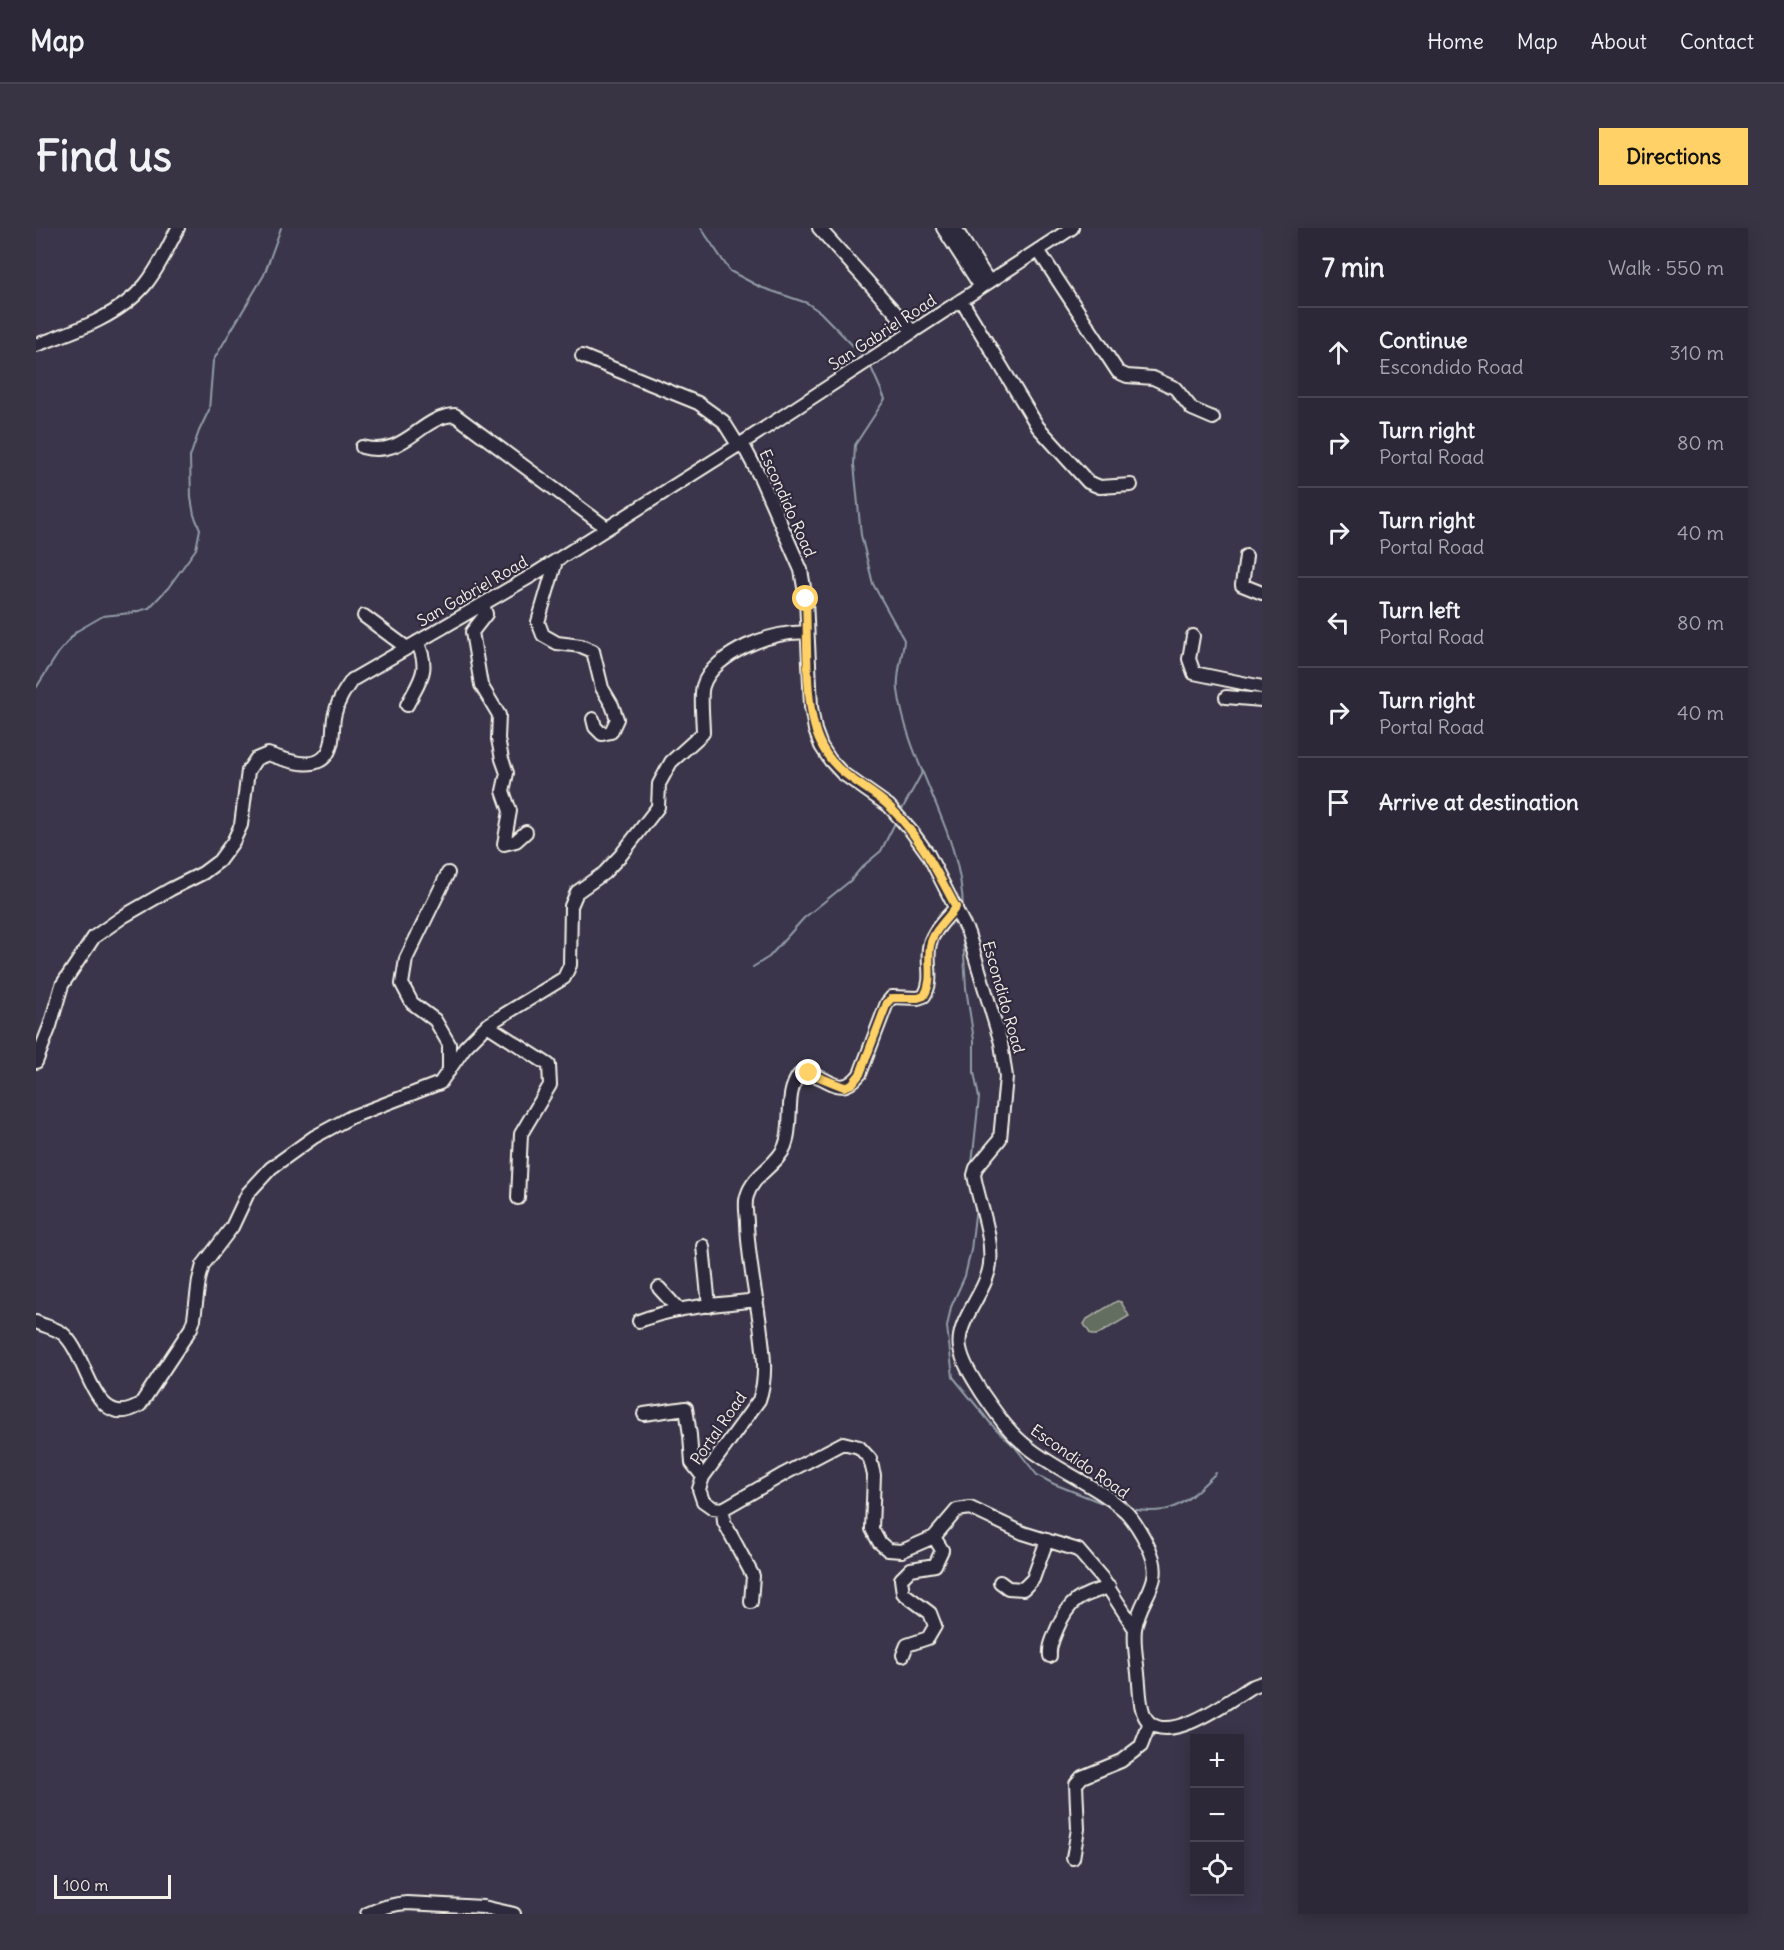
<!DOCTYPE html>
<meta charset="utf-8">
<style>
body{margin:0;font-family:Delius,sans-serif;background:#383443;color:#f1f3f6}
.controls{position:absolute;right:18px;bottom:18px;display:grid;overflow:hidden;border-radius:0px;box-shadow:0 3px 15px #0003}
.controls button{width:54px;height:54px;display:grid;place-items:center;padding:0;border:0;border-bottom:2px solid #484453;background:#2c2838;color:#f1f3f6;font:30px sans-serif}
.scale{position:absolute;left:18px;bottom:15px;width:117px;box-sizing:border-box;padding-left:6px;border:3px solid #f4f1e8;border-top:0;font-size:16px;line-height:21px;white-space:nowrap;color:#f4f1e8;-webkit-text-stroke:4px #2f2a3d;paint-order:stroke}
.stop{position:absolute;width:18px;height:18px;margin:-14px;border:4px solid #ffd166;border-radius:50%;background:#fff}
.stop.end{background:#ffd166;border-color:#fff;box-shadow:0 2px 6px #0008}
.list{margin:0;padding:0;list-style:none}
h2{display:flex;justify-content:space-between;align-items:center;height:78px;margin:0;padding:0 24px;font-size:26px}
h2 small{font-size:20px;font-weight:400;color:#a6a6ae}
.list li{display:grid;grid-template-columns:39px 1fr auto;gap:18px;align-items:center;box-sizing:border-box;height:90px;padding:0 24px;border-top:2px solid #484453}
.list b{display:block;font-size:22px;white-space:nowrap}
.list p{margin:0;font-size:20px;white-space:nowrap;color:#a6a6ae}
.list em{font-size:20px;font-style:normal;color:#a6a6ae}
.icon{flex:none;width:33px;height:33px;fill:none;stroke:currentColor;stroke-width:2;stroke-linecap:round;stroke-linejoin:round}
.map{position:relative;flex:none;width:1226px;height:1686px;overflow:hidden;border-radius:0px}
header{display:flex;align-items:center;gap:36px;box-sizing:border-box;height:84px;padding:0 30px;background:#2c2838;border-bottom:2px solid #484453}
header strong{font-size:28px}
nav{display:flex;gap:33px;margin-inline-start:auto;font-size:21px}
.intro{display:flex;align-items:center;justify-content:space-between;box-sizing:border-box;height:144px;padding:0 36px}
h1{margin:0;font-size:42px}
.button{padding:15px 27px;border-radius:0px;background:#ffd166;color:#111;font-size:21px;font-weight:700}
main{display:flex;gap:36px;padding:0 36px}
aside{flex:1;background:#2c2838;border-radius:0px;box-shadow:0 3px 15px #0003}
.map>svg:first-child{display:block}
</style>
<header>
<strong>Map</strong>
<nav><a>Home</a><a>Map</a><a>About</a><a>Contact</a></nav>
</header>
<div class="intro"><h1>Find us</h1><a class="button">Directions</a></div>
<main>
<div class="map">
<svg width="1226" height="1686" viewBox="0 0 1226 1686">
<rect width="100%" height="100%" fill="#3a354a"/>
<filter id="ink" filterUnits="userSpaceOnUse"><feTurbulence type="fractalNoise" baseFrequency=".0167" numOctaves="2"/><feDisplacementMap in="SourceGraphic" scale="12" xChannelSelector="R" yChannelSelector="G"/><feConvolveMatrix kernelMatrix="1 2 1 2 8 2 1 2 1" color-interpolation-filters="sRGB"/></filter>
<g filter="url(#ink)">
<path fill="#646d61" stroke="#acafa4" stroke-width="1.5" d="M1081,1073L1085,1074L1093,1088L1061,1107H1055L1048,1096L1051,1091Z"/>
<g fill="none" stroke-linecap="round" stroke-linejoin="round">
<path stroke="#929ca7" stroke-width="2" d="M665,0L694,43L724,59L771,75L784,84L829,130
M834,137L849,171L819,217L818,236L825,307L837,356L868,412C867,428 860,445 862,462C872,539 927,604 927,683
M0,460L23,424L41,403L67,388L95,385L113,380L132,360L160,321L164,301L158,287L155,270L154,229L163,203L173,182L177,133L228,47L245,0
M864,585L887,543
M927,710L930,760L938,812V844L943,870L936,936
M717,739L733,729L768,690L814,653L827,638L845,623L860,593
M940,978L935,1022L929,1048L915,1079L911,1099L917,1149L956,1197L979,1219L1001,1247L1018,1256L1074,1278
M1094,1281C1139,1289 1149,1274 1180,1245"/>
<g stroke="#f4f1e8" stroke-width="16">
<path id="minor" d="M783,0L877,104
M907,0L945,59
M919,0L953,54
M1002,22L1082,144L1091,148L1117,150L1139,160L1156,181L1177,190
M925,72L1002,199L1052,254L1064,259L1095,257
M0,117C39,103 82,89 109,57C123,40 132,19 142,0
M546,128L662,175L687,193L702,217
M706,215L725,251L765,342L770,371L775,479L779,502L785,518L794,532L806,545L853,578L876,604L892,626L932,705L965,815L970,849L964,911L940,940L938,947C943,976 957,1006 954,1036C951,1064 919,1094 924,1120C927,1136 938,1152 946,1165C960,1185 973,1205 993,1220C1022,1243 1064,1259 1091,1285C1099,1294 1106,1306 1111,1316C1132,1356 1104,1365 1099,1401C1097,1418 1102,1438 1103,1456C1104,1467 1104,1486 1113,1494C1136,1516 1194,1472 1215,1459L1226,1455
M326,219C369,231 384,188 419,187L571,300
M1210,328L1206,357L1226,365
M520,333L502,394L507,407L521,415L545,418L557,423L566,460L576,477L581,491L575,504L566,506L559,499L557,491
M447,377L450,386L436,404L445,457L463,487L462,511L466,531L471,545L467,563L474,583L468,616L480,613L490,604
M328,388L371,420
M1157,408L1153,431L1158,445L1226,459
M1190,469L1226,472
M371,477C384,452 395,442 381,414
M412,645L370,731L366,756L376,775L399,792L413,816V843
M920,679C911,690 898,701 894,715C889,733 899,751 888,768L882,770L856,769L851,775L824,846C800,875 792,841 763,847C748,867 758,895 749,918C742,937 717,946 711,968C708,976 711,987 711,995C712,1029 719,1062 724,1096C727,1122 732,1147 723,1172L667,1249L663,1261L667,1273L677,1280L687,1281L748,1246L807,1215L823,1219L834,1231L838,1247L836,1301L843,1314L852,1322L866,1323L898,1309L921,1282L934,1280L987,1305L1042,1322L1066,1350L1099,1401
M451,797L513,837L514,857L485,906L482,970
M0,834L14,798L26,757L58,709L88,688L135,661L167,645L183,633L197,614L205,597L212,543L220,531L232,526C252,533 287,547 295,517C298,507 296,495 299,485C302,472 309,462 316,452L497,347L706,215L1036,0
M667,1018L673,1078
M623,1060L643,1082
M603,1093C640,1078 681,1077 721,1072
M0,1094C8,1098 19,1100 26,1105C53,1126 56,1206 104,1177L155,1100L158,1091L163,1052L167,1037L196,999L212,965L235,940L278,909L315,889L404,855L429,819L451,797L528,750L534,737L535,678L541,664L568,645L585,627L622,579L623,556L635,534L667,505C667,494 664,466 667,458C677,425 740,401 771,405
M608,1186L650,1180L654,1207L656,1235L667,1249
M687,1281L688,1294L717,1348L715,1374
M964,1354L972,1360L987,1361L997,1351L1011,1312
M867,1427L871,1417L892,1410L899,1398L894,1385L867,1365L865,1351L875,1341L899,1337L906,1322L898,1309
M1014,1428C1013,1418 1017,1411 1021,1401C1033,1372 1043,1368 1073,1359
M1037,1630L1042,1601L1040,1556L1046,1549L1085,1533L1105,1518L1114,1495
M331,1686C344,1680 356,1676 371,1675L447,1679L478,1686"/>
</g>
<use href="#minor" stroke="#2f2a3d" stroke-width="12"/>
</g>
</g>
<g fill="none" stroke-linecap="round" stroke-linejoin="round" filter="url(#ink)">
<path stroke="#ffd166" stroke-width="8" d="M770,371C772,410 768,477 783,512C798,548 829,555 855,580C884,609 901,644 920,679C911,691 897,703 894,718C891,735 898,752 888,768L882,770H856L851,775L824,846L816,856L808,859L773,845"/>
</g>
<g text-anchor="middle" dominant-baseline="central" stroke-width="4.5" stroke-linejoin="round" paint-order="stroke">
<g font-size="16" fill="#f4f1e8" stroke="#2f2a3d">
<text transform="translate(846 104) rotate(-33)">San Gabriel Road</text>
<text transform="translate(752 275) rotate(66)">Escondido Road</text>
<text transform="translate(436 363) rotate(-30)">San Gabriel Road</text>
<text transform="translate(968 769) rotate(74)">Escondido Road</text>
<text transform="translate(682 1200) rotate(-55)">Portal Road</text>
<text transform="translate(1044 1233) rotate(35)">Escondido Road</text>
</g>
</g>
</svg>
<div class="controls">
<button>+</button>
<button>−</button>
<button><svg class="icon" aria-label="locate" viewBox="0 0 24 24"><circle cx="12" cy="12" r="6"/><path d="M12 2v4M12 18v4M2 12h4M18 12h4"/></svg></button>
</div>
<div class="scale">100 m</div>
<div class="stop" style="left:770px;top:371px"></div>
<div class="stop end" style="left:773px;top:845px"></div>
</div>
<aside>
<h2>7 min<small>Walk · 550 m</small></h2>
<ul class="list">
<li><svg class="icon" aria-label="ahead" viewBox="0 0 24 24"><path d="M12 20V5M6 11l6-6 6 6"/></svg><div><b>Continue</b><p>Escondido Road</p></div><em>310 m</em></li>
<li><svg class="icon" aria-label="right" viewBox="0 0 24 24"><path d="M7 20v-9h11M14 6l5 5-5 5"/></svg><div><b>Turn right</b><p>Portal Road</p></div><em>80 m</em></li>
<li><svg class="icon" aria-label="right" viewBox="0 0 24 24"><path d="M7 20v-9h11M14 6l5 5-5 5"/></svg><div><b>Turn right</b><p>Portal Road</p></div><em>40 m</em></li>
<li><svg class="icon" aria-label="left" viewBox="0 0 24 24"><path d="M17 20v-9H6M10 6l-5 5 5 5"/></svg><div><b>Turn left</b><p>Portal Road</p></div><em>80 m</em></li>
<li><svg class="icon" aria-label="right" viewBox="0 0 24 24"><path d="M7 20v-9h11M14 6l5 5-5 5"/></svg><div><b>Turn right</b><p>Portal Road</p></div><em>40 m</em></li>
<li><svg class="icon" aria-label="arrive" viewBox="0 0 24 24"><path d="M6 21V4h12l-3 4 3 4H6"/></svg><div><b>Arrive at destination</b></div></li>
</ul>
</aside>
</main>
